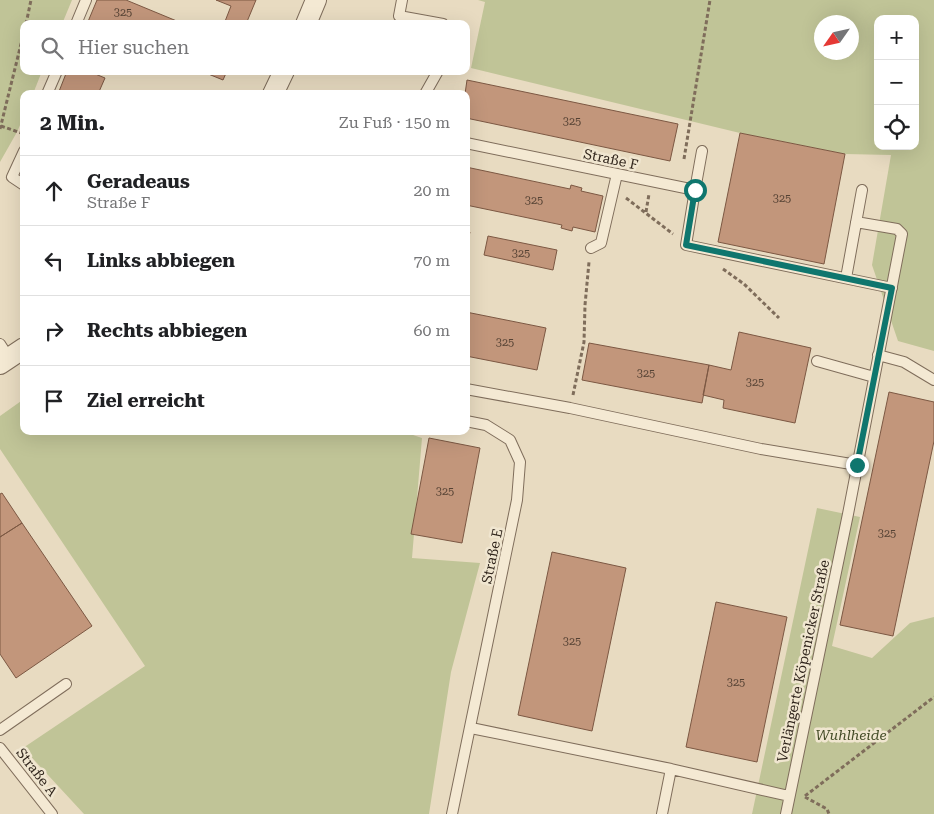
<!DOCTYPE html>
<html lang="de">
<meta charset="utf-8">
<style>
body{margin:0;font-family:"Roboto Serif",serif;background:#f6f6f6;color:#202124}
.controls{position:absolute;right:15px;top:15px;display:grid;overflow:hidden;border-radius:10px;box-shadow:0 5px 20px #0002}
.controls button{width:45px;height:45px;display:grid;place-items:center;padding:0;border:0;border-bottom:1px solid #e0e0e0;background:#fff;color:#202124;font:25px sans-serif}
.compass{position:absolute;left:814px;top:15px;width:45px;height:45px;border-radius:50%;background:#fff;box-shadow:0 5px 20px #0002;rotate:236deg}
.stop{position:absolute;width:15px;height:15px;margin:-11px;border:4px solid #0f766e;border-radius:50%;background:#fff}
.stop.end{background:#0f766e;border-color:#fff;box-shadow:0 1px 5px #0008}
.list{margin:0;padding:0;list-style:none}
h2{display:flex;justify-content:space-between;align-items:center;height:65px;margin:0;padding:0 20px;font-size:21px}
h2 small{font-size:16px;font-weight:400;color:#757577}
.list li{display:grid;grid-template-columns:32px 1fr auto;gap:15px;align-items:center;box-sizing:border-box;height:70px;padding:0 20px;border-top:1px solid #e0e0e0}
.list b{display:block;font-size:19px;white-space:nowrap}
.list p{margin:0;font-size:16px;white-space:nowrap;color:#757577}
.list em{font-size:16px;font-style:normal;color:#757577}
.icon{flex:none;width:28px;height:28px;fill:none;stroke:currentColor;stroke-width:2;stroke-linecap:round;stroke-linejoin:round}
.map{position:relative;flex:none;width:934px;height:814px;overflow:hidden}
.search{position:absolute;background:#fff;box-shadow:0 5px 20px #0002;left:20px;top:20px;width:450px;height:55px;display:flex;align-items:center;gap:12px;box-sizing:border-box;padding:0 18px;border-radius:10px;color:#757577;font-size:19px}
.panel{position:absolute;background:#fff;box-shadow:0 5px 20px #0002;left:20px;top:90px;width:450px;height:345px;border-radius:10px}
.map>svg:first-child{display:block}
</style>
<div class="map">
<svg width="934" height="814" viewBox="0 0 934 814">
<rect width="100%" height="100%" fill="#e8dbc1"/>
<path fill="#c0c497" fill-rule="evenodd" d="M0,0H72L62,24H24V71H42L33,94H24V116L17,132L0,162Z
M478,0H934V351L898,341L872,265L891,155L845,154L740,133L471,68L485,2ZM878,19H915V146H878ZM822,22H852V52H822Z
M24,399V431H401L422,438L412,558L480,563L451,672L429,814H84L23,748L145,666L0,449V416Z
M817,508L860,517L832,646L872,658L910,623L934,617V814H752Z"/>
<path fill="#c2967b" stroke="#7c5843" d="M97,0H126L184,24H87Z
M216,0H256L246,24H224L231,6Z
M67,71H88L105,78L98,94H58Z
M201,71H227L223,80Z
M467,80L678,124L670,161L466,118V94H465Z
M740,133L845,154L824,264L718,242Z
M466,167L570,189L571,185L582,188L581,191L603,196L595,232L573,227L572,231L561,228L562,225L466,205Z
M466,231L470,232L466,248Z
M488,236L557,250L553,270L484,255Z
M466,312L546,328L537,370L466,356Z
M739,332L811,348L795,423L723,408L724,400L703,395L709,365L731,370Z
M589,343L709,365L702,403L582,380Z
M889,392L934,402V441L893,636L840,625Z
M429,438L480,448L462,543L411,534Z
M2,493L22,523L0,537V494Z
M22,523L92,626L16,678L0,654V537Z
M552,552L626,568L592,731L518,715Z
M716,602L787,617L757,762L686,747Z"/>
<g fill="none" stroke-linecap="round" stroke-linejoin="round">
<g stroke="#7f6d5b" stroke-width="12">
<path id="lane" d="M402,0L399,16L443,24
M76,24L86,0
M47,94L57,71
M425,94L438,71
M466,143L695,190L686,245L892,288
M24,151L12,177L24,185
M695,190L702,151
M591,248L601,243L617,174
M846,278L862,190
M0,344L9,358
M878,355L904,362L934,380
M817,361L874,377
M466,389L570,408L761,449L857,465
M471,728L671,769L789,796
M0,730L66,684
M0,748L52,814
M452,814L517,500L520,462L510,440L486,425L466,421
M662,814L671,769
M786,814L848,514L902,234L897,229L856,222"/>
</g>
<g stroke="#7f6d5b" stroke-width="22">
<path id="street" d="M306,24L316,0
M273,94L284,71
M0,364L24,348"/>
</g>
<path stroke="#7f6d5b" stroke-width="3" stroke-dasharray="4 2.5" stroke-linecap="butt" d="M26,24L31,0
M1,126L24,134
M0,129L24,32
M684,159L710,0
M626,198L673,234
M646,212L649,194
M723,269L744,284L779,318
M573,395L584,342L585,305L589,262
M805,796L934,697
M805,797L827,809L829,814"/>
<use href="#lane" stroke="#f4e9d3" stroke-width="10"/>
<use href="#street" stroke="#f4e9d3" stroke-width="20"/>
</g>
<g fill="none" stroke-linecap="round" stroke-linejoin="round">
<path stroke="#0f766e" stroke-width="6" d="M695,190L686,245L892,288L857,465"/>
</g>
<g text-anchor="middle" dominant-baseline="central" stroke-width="5" stroke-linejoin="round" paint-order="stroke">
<g font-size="11" fill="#554234">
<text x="123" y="12">325</text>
<text x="572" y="121">325</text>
<text x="782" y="198">325</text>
<text x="534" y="200">325</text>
<text x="521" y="253">325</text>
<text x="505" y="342">325</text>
<text x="646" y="373">325</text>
<text x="755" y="382">325</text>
<text x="445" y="491">325</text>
<text x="887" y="533">325</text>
<text x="572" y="641">325</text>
<text x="736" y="682">325</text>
</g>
<g font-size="14" fill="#31261d" stroke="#f0e6d0">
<text transform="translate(611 159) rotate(12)">Straße F</text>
<text transform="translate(492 556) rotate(-78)">Straße E</text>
<text transform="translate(803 661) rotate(-78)">Verlängerte Köpenicker Straße</text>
<text transform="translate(37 772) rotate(52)">Straße A</text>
</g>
<g font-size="14" font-style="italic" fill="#434b26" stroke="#f0e6d0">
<text x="851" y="735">Wuhlheide</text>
</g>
</g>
</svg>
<div class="controls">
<button>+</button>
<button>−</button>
<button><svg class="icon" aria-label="locate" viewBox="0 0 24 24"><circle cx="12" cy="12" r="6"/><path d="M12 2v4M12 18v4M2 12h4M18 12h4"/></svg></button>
</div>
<svg class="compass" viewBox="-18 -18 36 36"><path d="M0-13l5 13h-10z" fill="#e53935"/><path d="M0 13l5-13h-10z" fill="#757577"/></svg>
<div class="stop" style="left:695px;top:190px"></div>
<div class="stop end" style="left:857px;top:465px"></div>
<div class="search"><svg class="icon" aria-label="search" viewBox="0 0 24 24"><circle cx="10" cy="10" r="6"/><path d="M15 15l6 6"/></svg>Hier suchen</div>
<section class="panel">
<h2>2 Min.<small>Zu Fuß · 150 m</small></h2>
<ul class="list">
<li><svg class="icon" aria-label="ahead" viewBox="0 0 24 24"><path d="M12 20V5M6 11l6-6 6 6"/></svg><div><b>Geradeaus</b><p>Straße F</p></div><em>20 m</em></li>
<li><svg class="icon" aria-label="left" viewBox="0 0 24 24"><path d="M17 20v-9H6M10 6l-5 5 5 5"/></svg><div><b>Links abbiegen</b></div><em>70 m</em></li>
<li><svg class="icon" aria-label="right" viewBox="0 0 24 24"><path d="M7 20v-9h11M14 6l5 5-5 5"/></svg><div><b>Rechts abbiegen</b></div><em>60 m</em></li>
<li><svg class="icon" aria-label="arrive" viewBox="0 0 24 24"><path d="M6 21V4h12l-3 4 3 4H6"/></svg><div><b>Ziel erreicht</b></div></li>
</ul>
</section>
</div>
